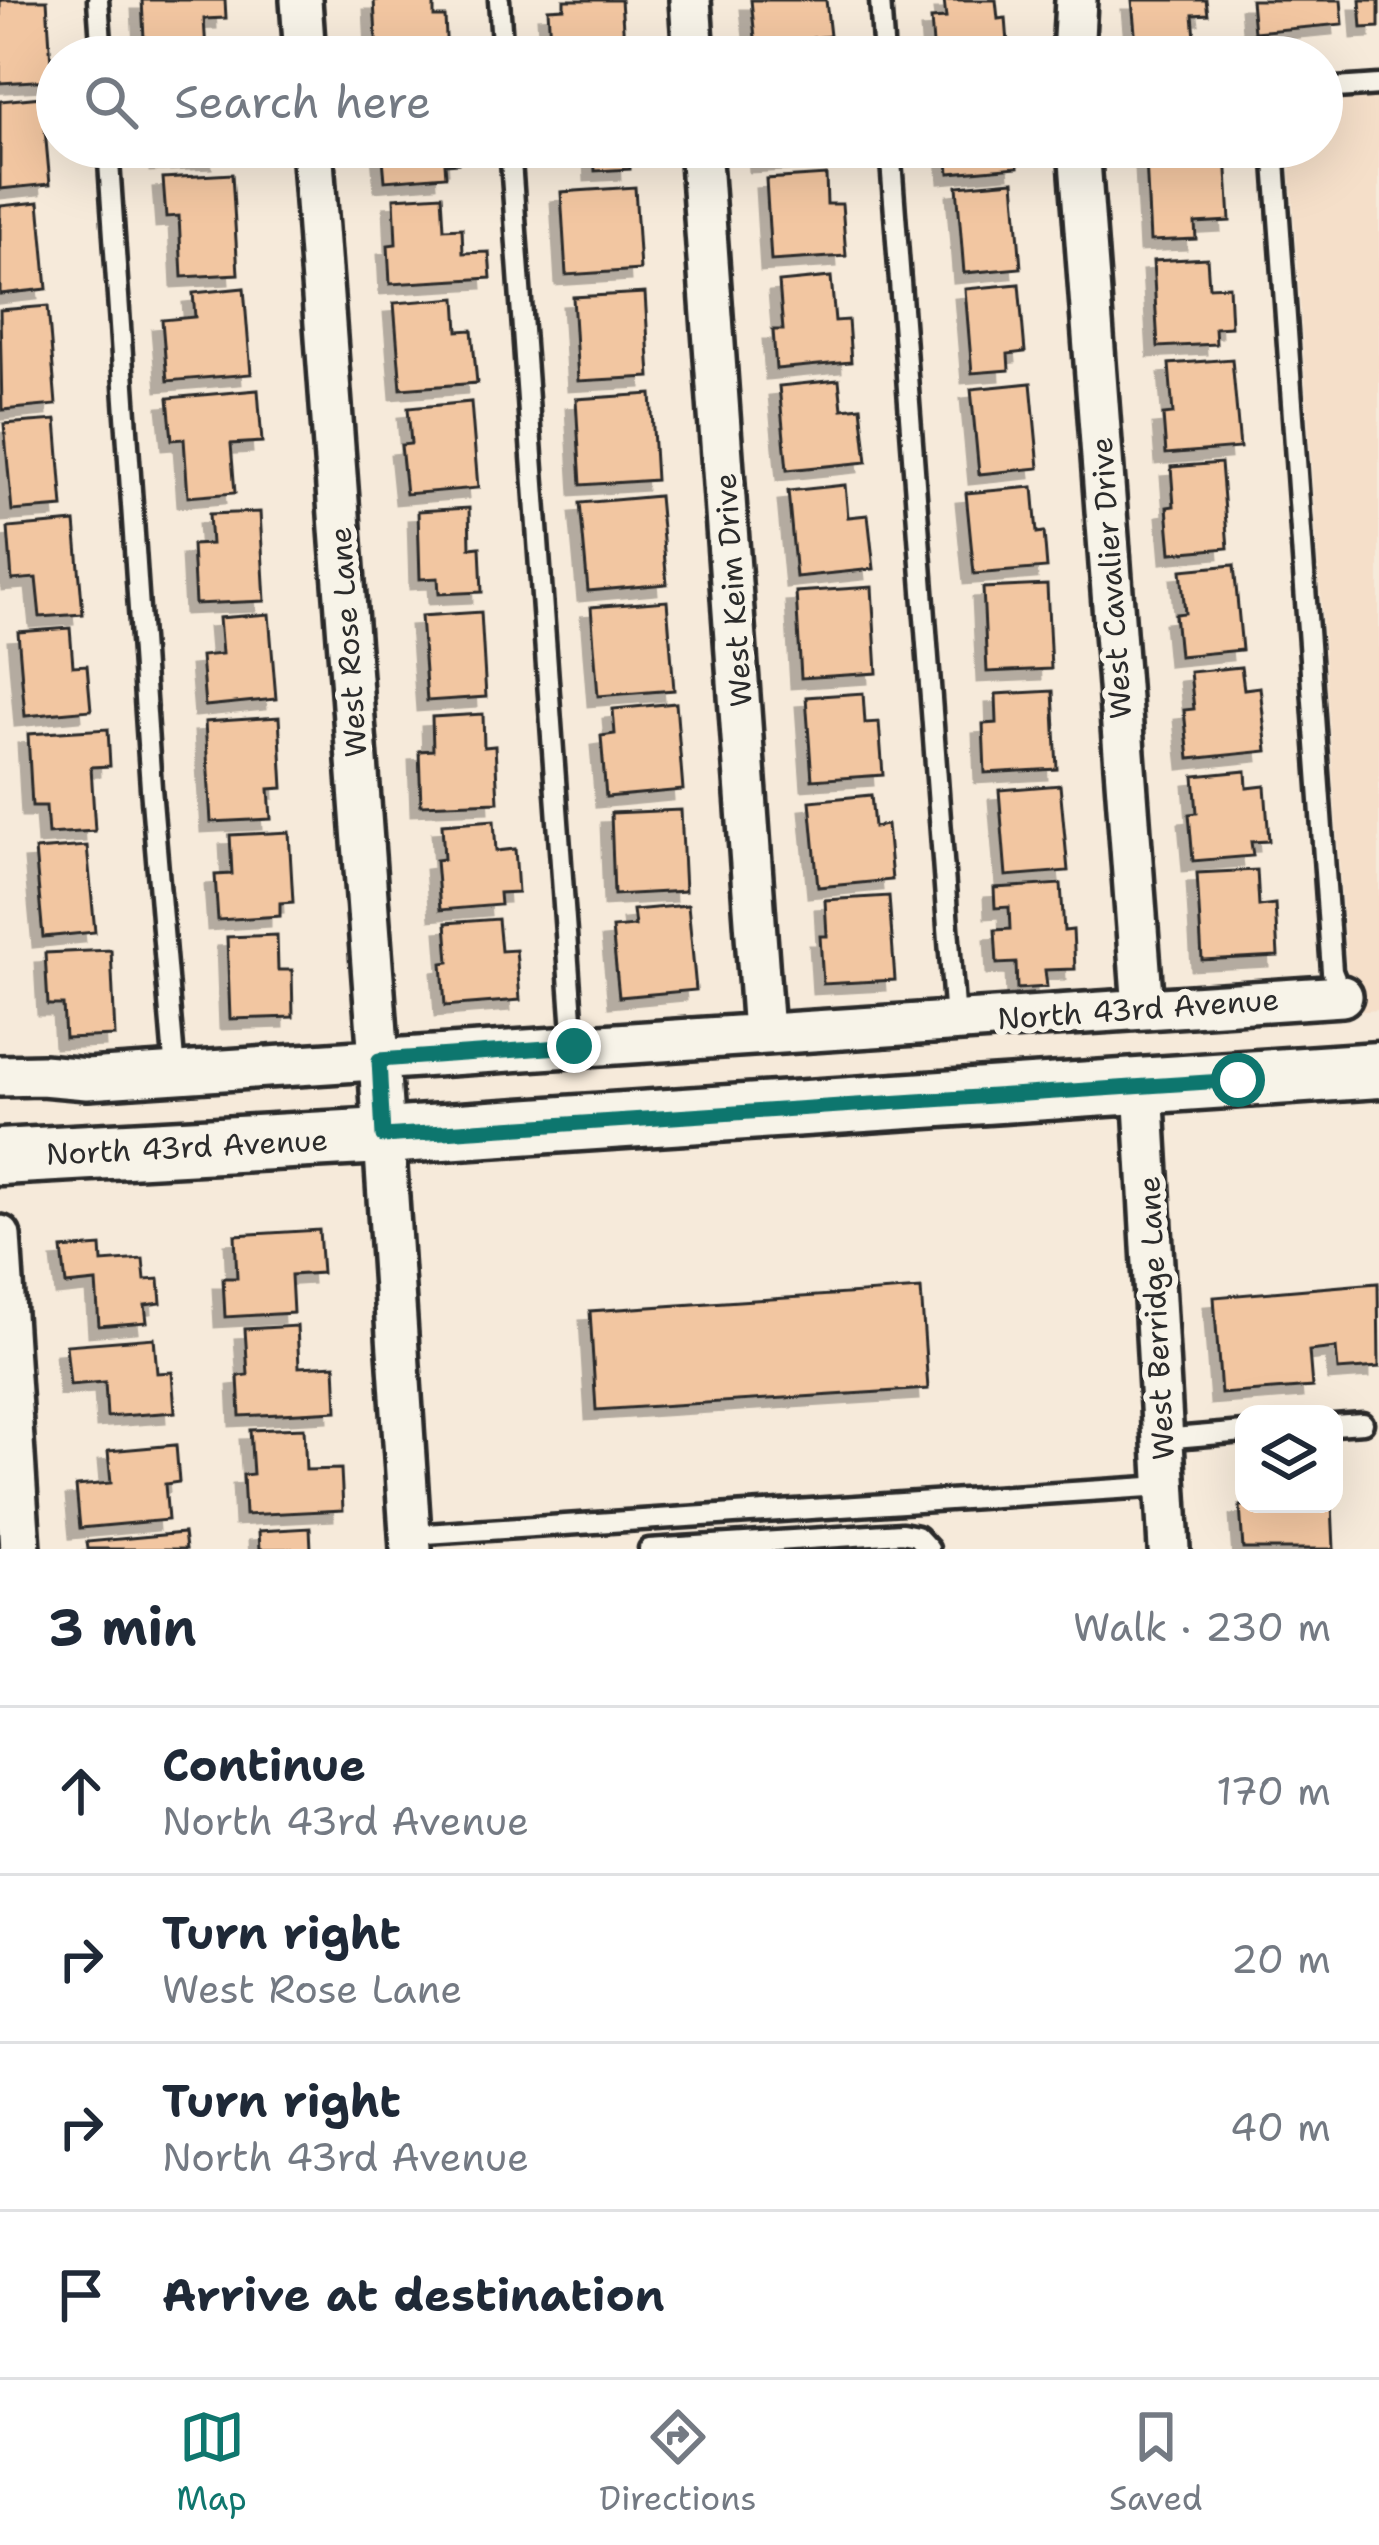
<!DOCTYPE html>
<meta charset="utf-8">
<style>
body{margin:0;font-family:"Shantell Sans",sans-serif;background:#f2f2f3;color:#1f2937}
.controls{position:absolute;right:36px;bottom:36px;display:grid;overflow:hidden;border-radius:24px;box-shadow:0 12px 48px #0002}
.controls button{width:108px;height:108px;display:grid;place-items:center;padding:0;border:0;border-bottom:3px solid #e0e1e3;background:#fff;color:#1f2937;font:60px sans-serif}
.stop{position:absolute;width:36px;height:36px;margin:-27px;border:9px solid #0f766e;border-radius:50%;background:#fff}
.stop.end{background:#0f766e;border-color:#fff;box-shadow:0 3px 12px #0008}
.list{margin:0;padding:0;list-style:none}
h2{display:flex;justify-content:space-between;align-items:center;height:156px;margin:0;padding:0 48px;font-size:51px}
h2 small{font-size:39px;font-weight:400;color:#747a83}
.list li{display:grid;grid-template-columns:78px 1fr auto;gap:36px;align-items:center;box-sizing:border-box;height:168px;padding:0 48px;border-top:3px solid #e0e1e3}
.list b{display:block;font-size:45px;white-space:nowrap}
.list p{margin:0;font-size:39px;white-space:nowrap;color:#747a83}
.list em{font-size:39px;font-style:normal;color:#747a83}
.icon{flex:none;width:66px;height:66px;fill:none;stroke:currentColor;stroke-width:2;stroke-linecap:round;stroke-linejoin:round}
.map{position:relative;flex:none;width:1379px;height:1549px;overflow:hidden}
.search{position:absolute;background:#fff;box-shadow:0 12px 48px #0002;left:36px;right:36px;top:36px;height:132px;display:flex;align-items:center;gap:30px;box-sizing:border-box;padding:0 42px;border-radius:66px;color:#747a83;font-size:45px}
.sheet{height:828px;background:#fff}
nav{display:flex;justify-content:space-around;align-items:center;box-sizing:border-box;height:168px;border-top:3px solid #e0e1e3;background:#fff;font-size:33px;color:#747a83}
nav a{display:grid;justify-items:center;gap:6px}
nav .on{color:#0f766e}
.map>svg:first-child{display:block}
</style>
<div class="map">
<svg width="1379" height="1549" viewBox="0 0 1379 1549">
<defs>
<filter id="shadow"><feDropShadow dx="-10" dy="10" stdDeviation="0" flood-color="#0004"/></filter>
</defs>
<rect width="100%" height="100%" fill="#f6eada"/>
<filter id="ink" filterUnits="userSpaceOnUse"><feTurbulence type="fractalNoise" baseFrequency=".00833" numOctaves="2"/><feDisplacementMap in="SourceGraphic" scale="24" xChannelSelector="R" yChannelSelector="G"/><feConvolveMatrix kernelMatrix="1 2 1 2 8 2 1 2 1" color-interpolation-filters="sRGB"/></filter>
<g filter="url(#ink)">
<path fill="#f5dfc9" d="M1379,97V1010L1353,1012L1346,961L1289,147H1322V101Z"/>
<path fill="#f2c6a1" stroke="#2b2b2b" stroke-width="3" filter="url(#shadow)" d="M0,0H47L52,80L0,83Z
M142,0H225L226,18L204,19L206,50L179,51V57H145Z
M374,0H434V17H445L447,57H377Z
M564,0H621L625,57H551L548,9L564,8Z
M751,0H826L830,36L813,38L815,53L757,57Z
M944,0H996L998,19L1006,18L1009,57H934L931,19L946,18Z
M1132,0H1206L1208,14L1193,15L1195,38L1136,44Z
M1251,0H1341L1343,24L1254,32Z
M1360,0H1379V27L1362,28Z
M1209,46L1210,57H1143L1142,52Z
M42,97L50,184L0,189V101Z
M159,147H220L221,158L160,161Z
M382,147H457L458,163L445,164L446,176L385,181Z
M555,147H629L630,169L595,171L594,152L555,154Z
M759,147H831V158L760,162Z
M947,147H1016L1018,167L949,173Z
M1226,154L1230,221L1195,223L1196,239L1150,241L1146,159Z
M232,174L238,274L182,277L179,216L166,217L163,178Z
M826,175L827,204H842L846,256L771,261L766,179Z
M1014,181L1021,268L964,273L957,186Z
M635,187L640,270L566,275L561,192Z
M442,195L444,229L462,228L463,253L489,252L491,278L390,284L388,245L396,244L394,198Z
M39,202L47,289L0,294V206Z
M1207,258L1209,287L1229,286L1231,327L1215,328L1216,344L1158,347L1153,261Z
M831,277L835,321L848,320L851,362L776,369L773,330H783L779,282Z
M1019,284L1025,352L1008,354L1009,370L972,373L965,289Z
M244,288L251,374L167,381L162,320L195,317L193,293Z
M645,293L650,377L578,381L573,297Z
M456,298L458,331L472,330L477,383L401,389L394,303Z
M48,306L56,405L2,410L0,310Z
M1232,359L1240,448L1166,454L1163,415L1173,414L1169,364Z
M839,380L842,409L861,407L867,462L787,470L779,386Z
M1031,383L1039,468L979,474L971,389Z
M258,390L262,442L231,444L235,493L188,497L184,439L172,440L168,398Z
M651,394L656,480L581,485L576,399Z
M471,402L478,488L406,494L401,445L411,444L408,408Z
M56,420L63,507L12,511L4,424Z
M1221,463L1228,548L1171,553L1167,507L1174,506L1171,467Z
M845,485L848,517L868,515L874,569L796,577L788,491Z
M1033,487L1037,533L1044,532L1047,568L974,574L966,493Z
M659,496L667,584L588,591L580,503Z
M469,508L470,548L480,547L482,592L439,594L438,578L420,579L418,511Z
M260,512L265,601L195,604L192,545L211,544L209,514Z
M75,522L83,614L40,617L36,578L12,580L8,528Z
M1234,565L1242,650L1179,656L1175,614L1185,613L1181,570Z
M1047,585L1051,669L987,672L983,588Z
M872,587L877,673L801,678L796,592Z
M667,601L674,690L598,696L591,607Z
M481,612L486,697L427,701L421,616Z
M269,614L276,699L205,706L201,656L222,654L219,618Z
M70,628L73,666L87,665L91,710L25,716L18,632Z
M1241,667L1244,689L1260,687L1267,751L1189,759L1184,710L1194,709L1190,672Z
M1053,691L1057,769L985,773L983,724L997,723L996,694Z
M863,693L865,723L879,722L883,775L812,780L806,697Z
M676,703L683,790L606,797L601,736L615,734L613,709Z
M483,714L484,747L495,746L498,802L421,805L419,751L433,750L432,717Z
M279,717L283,788L269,789L271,819L211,822L205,722Z
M108,729L110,766L91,767L95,831L48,834L46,806H32L28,734Z
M1246,771L1247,788L1265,786L1269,841L1251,842L1253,856L1193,861L1189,814L1197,813L1194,776Z
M1060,785L1068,871L1006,876L999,790Z
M871,795L874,827L887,825L892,880L818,887L810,801Z
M681,810L685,891L614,895L611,813Z
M494,820L496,851L515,849L518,892L499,893L500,905L440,910L436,860L444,859L442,824Z
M289,832L293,902L280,903V916L218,920L215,875L232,874L230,835Z
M87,846L95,932L43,937L35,850Z
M1257,870L1259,906L1275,904L1278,956L1202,960L1197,873Z
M1061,884L1064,931L1073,930L1075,969L1045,970L1047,987L1017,989L1016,963L997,964L995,930L1010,929L1009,907L995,908L994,888Z
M889,896L895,980L823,984L820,936H827L825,900Z
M688,905L696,990L619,997L612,928L635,926L633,910Z
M498,919L501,951L516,950L520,1000L445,1006L442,963L449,962L446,923Z
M277,935L278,970H292L293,1017L230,1019L227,937Z
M111,950L115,1036L65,1038L63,1005H48L45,953Z
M319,1230L322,1273L291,1275L293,1313L225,1317L223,1278H237L235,1235Z
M101,1246L102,1262L143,1259L145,1280L159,1279L161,1303L145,1305L147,1322L99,1326L96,1282L66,1285L62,1249Z
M1378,1283L1379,1367L1338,1370L1336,1348L1309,1351L1312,1387L1221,1394L1214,1297Z
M921,1289L928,1389L596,1410L590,1311Z
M297,1326L299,1367L335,1365L337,1411L240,1416L238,1376L248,1375L245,1329Z
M154,1338L157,1373L172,1372L175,1412L107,1417L105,1382L70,1385L66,1345Z
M304,1428L306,1470L341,1469L343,1510L245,1515L243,1475L253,1474L250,1430Z
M176,1445L179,1482L165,1484L168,1520L80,1528L76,1486L111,1483L108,1451Z
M1275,1504H1332L1334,1549H1243L1240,1506Z
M310,1528L311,1549H260L259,1531Z
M184,1533L186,1549H88L87,1542Z"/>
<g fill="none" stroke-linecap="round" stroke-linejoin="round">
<g stroke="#2b2b2b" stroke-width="27">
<path id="lane" d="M98,0L102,57
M499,0L503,57
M880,0L884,57
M1322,89L1379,85
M108,147L151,788L175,1073
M510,147L574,1046
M890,147L955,1021
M1274,147L1332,971L1342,996
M1334,1425L1363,1423
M1162,1439L1244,1432
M410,1535L1164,1486
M649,1549L902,1533L917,1536L929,1549"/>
</g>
<g stroke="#2b2b2b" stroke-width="48">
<path id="street" d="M301,0L305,57
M690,0L694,57
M1073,57L1076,0
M312,147L379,1060L411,1549
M700,147L763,1033
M1079,147L1143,1009
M0,1076L42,1075L87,1079L1342,996
M1143,1086L1169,1549
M0,1236L20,1549"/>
</g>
<g stroke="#2b2b2b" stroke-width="63">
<path id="secondary" d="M0,1157L383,1136L1379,1070"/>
</g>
<use href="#lane" stroke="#f7f3e8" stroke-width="18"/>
<use href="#street" stroke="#f7f3e8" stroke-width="39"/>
<use href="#secondary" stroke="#f7f3e8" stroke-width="54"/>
</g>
</g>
<g fill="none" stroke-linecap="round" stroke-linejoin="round" filter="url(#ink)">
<path stroke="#0f766e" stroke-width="15" d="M574,1046L379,1060L383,1136L1238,1080"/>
</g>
<g text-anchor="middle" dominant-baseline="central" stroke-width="12" stroke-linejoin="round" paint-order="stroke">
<g font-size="30" fill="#2b2b2b" stroke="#f7f3e8">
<text transform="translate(1111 578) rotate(-94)">West Cavalier Drive</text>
<text transform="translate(733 590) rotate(-94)">West Keim Drive</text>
<text transform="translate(348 642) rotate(-94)">West Rose Lane</text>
<text transform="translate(1138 1009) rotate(-4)">North 43rd Avenue</text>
<text transform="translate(187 1147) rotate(-3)">North 43rd Avenue</text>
<text transform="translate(1156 1318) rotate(-93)">West Berridge Lane</text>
</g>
</g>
</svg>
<div class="controls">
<button><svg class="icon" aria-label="layers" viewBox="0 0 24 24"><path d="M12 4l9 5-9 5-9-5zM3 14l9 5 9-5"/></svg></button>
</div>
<div class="stop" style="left:1238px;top:1080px"></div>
<div class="stop end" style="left:574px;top:1046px"></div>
<div class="search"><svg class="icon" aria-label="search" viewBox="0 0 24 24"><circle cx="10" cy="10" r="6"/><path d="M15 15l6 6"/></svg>Search here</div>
</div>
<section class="sheet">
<h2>3 min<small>Walk · 230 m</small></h2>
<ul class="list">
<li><svg class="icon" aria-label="ahead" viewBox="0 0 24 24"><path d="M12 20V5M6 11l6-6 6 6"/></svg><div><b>Continue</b><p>North 43rd Avenue</p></div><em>170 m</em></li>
<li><svg class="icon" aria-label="right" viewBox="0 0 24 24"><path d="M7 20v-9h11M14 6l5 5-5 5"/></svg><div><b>Turn right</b><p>West Rose Lane</p></div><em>20 m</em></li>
<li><svg class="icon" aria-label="right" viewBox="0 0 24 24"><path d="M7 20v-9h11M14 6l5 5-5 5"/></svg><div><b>Turn right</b><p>North 43rd Avenue</p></div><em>40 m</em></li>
<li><svg class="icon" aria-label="arrive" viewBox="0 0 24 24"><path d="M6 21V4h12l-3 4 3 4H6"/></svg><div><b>Arrive at destination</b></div></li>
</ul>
</section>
<nav>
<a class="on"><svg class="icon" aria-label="map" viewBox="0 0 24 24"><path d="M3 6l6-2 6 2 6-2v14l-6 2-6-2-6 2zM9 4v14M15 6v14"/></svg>Map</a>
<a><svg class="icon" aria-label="directions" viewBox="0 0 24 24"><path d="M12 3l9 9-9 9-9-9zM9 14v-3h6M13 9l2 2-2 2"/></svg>Directions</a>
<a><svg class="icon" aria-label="saved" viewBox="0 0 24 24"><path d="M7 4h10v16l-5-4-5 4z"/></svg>Saved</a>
</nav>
